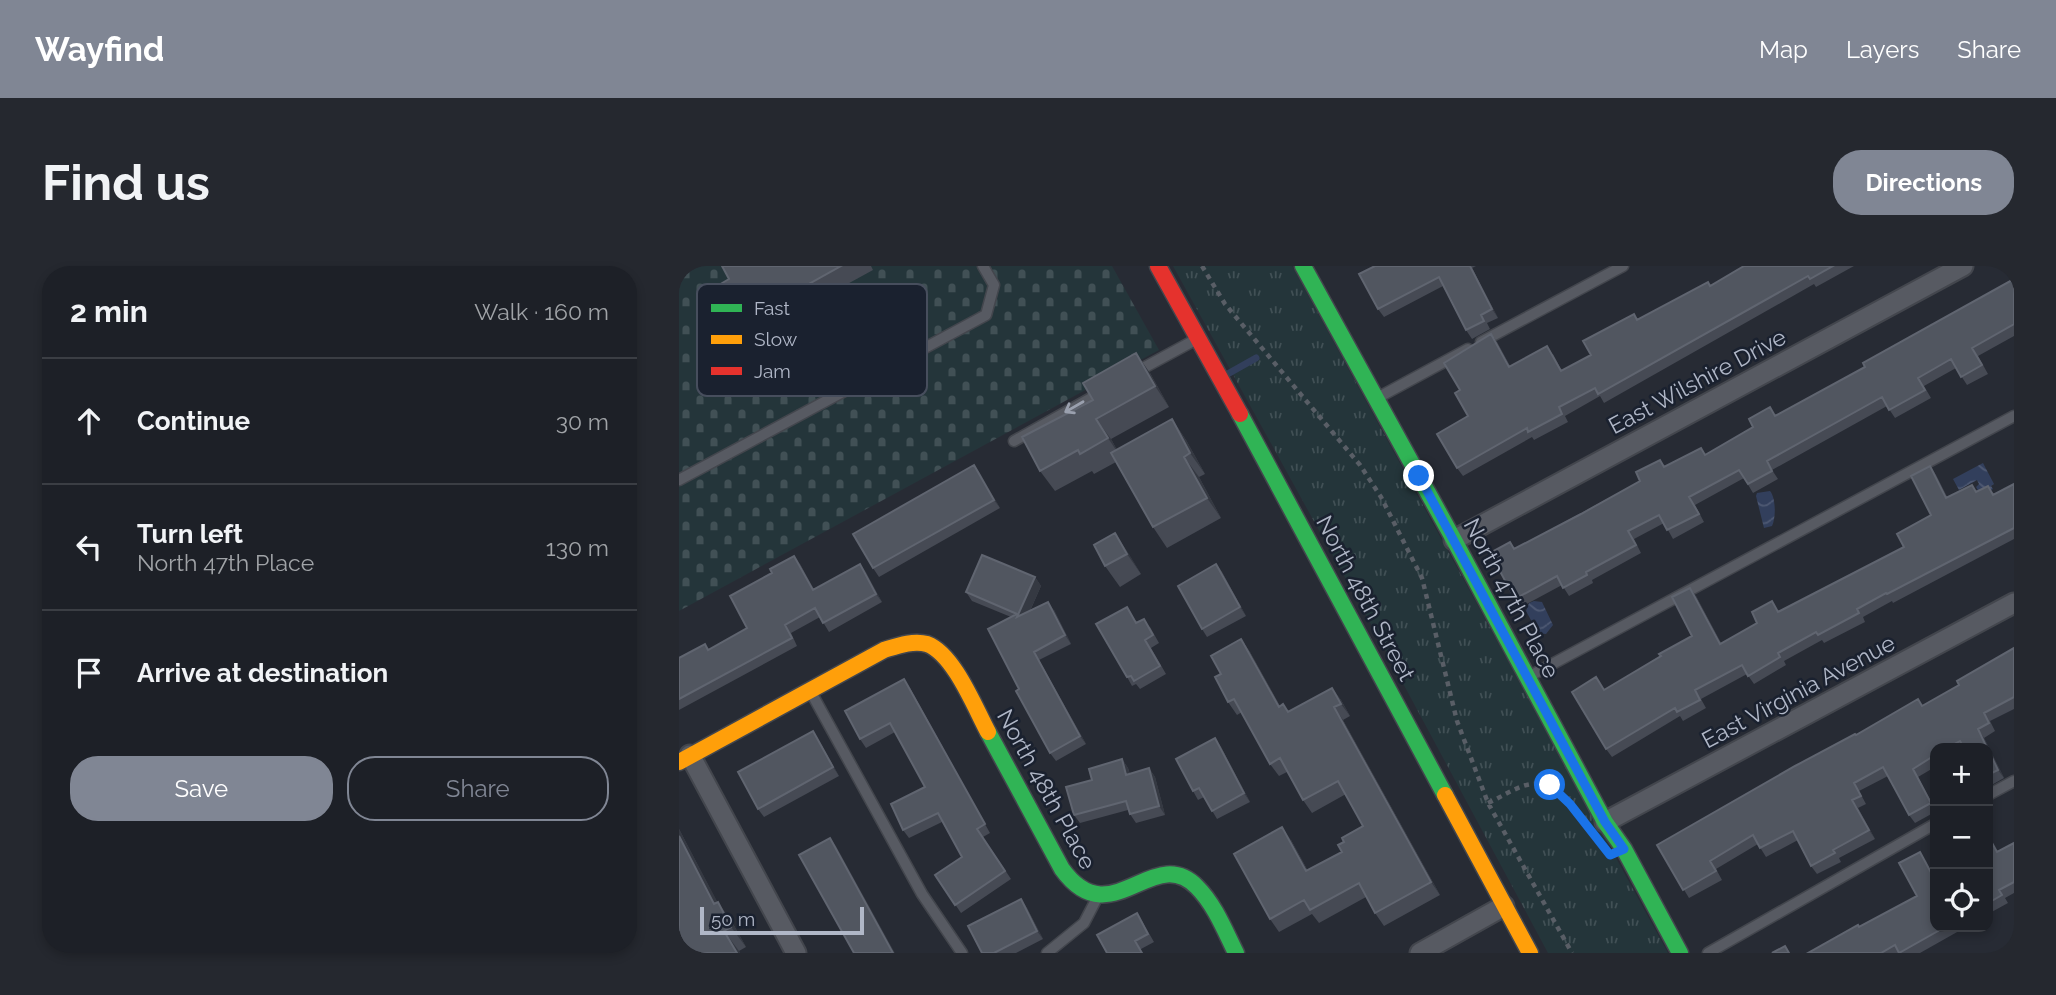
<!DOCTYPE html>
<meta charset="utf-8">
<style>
body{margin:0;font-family:Raleway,sans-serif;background:#25282f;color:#f1f3f6}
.controls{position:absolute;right:21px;bottom:21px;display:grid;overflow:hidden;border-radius:14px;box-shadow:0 4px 10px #0003}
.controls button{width:63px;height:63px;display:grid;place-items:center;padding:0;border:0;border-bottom:2px solid #3b3e44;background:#1d2027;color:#f1f3f6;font:35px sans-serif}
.scale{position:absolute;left:21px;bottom:18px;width:164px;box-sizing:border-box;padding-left:7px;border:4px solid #b0b7c7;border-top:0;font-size:19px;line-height:24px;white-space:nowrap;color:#b0b7c7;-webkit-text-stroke:5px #1a212f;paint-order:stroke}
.stop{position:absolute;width:21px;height:21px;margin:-16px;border:5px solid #1a73e8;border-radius:50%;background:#fff}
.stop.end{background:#1a73e8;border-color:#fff;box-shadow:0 2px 7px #0008}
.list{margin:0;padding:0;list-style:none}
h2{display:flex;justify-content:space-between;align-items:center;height:91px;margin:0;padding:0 28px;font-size:30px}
h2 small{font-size:23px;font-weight:400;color:#a0a3a7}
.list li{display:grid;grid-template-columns:46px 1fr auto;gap:21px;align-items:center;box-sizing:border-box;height:126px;padding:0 28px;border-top:2px solid #3b3e44}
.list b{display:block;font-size:26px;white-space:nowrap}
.list p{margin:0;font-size:23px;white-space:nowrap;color:#a0a3a7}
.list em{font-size:23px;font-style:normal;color:#a0a3a7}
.actions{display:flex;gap:14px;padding:21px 28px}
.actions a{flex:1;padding:16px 0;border:2px solid #808694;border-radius:28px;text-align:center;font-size:24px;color:#808694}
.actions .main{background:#808694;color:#fff}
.icon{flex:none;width:38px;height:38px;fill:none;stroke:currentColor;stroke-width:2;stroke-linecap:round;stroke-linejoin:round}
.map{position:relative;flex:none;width:1335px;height:687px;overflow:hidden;border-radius:28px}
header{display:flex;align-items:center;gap:42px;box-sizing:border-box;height:98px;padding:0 35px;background:#808694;color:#fff}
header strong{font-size:33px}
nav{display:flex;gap:38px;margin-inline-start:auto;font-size:24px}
.intro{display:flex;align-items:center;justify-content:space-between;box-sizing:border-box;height:168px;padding:0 42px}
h1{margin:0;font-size:49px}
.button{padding:18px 32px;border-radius:28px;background:#808694;color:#fff;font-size:24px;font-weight:700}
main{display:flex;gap:42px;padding:0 42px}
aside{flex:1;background:#1d2027;border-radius:28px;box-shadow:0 4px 10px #0003}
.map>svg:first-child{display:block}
</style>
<header>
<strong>Wayfind</strong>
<nav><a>Map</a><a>Layers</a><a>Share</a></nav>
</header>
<div class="intro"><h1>Find us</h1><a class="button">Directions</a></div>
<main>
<aside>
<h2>2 min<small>Walk · 160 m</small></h2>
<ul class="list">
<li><svg class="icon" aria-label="ahead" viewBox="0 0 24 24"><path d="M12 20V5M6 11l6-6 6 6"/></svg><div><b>Continue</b></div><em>30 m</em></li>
<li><svg class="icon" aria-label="left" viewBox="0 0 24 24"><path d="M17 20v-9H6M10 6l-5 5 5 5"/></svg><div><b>Turn left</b><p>North 47th Place</p></div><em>130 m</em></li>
<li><svg class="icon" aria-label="arrive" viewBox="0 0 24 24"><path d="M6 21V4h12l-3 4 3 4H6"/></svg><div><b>Arrive at destination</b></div></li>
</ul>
<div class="actions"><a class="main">Save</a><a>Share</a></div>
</aside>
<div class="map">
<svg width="1335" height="687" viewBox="0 0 1335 687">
<defs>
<pattern id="cemetery-stones" width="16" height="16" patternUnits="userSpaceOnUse" patternTransform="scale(1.75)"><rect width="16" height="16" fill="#24353a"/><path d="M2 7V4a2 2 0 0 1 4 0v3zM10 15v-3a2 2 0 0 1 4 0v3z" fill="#415055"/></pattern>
<pattern id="park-tufts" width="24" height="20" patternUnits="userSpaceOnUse" patternTransform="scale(1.75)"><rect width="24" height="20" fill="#24353a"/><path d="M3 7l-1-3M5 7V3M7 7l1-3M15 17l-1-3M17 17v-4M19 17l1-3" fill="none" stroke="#415055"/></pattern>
<pattern id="water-waves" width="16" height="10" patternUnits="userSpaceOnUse" patternTransform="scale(1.75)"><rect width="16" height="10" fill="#323f5c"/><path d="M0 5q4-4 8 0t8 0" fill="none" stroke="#4d5872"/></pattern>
</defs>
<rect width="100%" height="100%" fill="#272b34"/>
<path fill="url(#cemetery-stones)" d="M0,0H433L480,84L0,345Z"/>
<path fill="url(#park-tufts)" d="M494,0H613L989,687H869L705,382Z"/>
<path fill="url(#water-waves)" d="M1304,197L1315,218L1312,220L1314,223L1309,226H1300L1297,221L1300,218L1298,214L1280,224L1274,213Z
M1091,225C1097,232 1097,252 1093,260L1085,262L1077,230L1078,227Z
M855,335L863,336L874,359L867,368L859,367L847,345L850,337Z"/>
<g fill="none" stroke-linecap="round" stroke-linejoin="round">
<path stroke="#323f5c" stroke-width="7" d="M545,110L577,92"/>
<g stroke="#43464d" stroke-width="13">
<path id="lane" d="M802,76L944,0
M455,107L516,74
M700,131L789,83
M335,175L421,127
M0,214L307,49L315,19L304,0
M851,410L1335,150
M133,428L243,628L283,687
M1309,529L1335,515
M368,687L405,657L418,632
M1029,687L1256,558"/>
</g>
<g stroke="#43464d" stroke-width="23">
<path id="street" d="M775,274L1284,0
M11,489L117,687
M926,556L1335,337
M741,687L825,640"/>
</g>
<g stroke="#43464d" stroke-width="19">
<path id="fast" d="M624,0L775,274L926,556L945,583L1001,687
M561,148L766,529
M309,466L383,603C432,671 474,576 518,621C536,639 546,665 557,687"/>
</g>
<g stroke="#43464d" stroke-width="19">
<path id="slow" d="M0,496L205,384C218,380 234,374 248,378C275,388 296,442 309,466
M766,529L851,687"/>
</g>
<g stroke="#43464d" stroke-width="19">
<path id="jam" d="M479,0L561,148"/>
</g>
<path stroke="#595e66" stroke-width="4.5" stroke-dasharray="5 5" stroke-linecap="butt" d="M523,0L546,38L681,199L702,231L743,312L778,455L809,537L893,687
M158,23L197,93
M138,79L157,113
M809,537C837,524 857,505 882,530"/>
<use href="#lane" stroke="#575a62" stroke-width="10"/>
<use href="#street" stroke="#575a62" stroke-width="19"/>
<use href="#fast" stroke="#30b455" stroke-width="16"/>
<use href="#slow" stroke="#ff9f0a" stroke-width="16"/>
<use href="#jam" stroke="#e5322d" stroke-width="16"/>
</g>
<path fill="#464a54" d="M43,0H192L194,4L77,68L70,57L57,64L47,48L50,13Z
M696,0H797L793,2L819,52L808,57L811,63L793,73L787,64L764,20L705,51L699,43Z
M1065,0H1175L1137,21L1135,18L925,137L921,130L886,150L889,156L855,174L853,171L784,210L778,202L789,150L781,124L818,76L831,100L874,88L883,105L912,89L955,48L959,54L1032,20Z
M1335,13V70L1299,90L1309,108L1288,119L1277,102L1245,120L1252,132L1216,152L1208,140L1093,204L1099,213L1074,227L1065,212L1016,239L1025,256L994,273L985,257L955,273L962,287L913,314L914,317L890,330L883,319L842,341L836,333L831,276L836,283L961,215L981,194L986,201L1026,189L1097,149L1186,101Z
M471,107L490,141L432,173L438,184L493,153L507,174L526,208L520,211L542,252L488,282L474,261L437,196L415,208L413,205L376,225L361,205L343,171Z
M295,199L321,242L200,311L194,302Z
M1251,200L1257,209L1268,231L1298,226L1309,220L1315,228L1335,218V273L1214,337L1213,335L1184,351L1186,356L1145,377L1143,374L1105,395L1107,399L1075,418L1068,408L1022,433L1027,442L1004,455L1001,450L933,491L927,483L926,424L1013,370L1017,330L1042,377L1100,345L1225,281L1252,249Z
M436,267L462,308L441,321L426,300Z
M121,298L135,324L181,298L203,336L150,366L141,351L112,367L118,380L0,444V392L26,378L30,384L68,362Z
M537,298L543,306L567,350L528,371L523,363Z
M356,311L362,320L351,345L375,344L392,378L360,394L407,478L377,495L371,487L340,423L332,351L293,335L287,326Z
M448,341L458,357L471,361L480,377L472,382L487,408L461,423L457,418L453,420L448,411Z
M562,373L571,386L601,440L604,438L610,446L653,422L662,434L671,450L664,454L761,629L705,660L696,647L687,631L640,657L633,648L600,666L591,653L612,574L629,605L663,586L665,576L684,560L667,528L633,547L624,534L608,506L600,510L591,498L563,446L558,449L549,436L542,408Z
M1335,382V443L1311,455L1316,465L1305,472L1325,512L1309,521V482H1256V501L1239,511L1256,543V546L1236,557L1230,549L1209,510L1180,525L1187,538L1179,542L1196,573L1160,592L1162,596L1138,608L1132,600L1119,574L1087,591L1079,578L1037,603L1043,614L1010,632L978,579L1177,469L1244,439L1280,419Z
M231,422L311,567L304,571L332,613L282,647L256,609L283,591L263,556L230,572L224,564L246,521L216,466L187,482L181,473Z
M536,472L542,481L571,536L538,553L525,531L519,534L514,525Z
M139,473L160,510L85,551L79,543Z
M443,493L449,502L451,508L470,502L476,511L486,549L457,557L451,548L449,544L401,557L395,549L413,514Z
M0,563L38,636L53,656L67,681L60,685L61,687H0Z
M1309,576L1319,585L1335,577V627L1326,632L1329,637L1309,648Z
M1247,594L1256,661H1287L1241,687H1129L1238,630Z
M342,633L348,642L364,673L337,687H303Z
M463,655L475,676L462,683L428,687Z"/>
<path fill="#353942" d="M791,0H792L819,52L813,43Z
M812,68L818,76L836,109L830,101Z
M457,87L471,107L490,141L476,120Z
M417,153L432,173L443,193L429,172Z
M493,153L507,174L526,208L511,187Z
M505,191L520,211L542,252L528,232Z
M295,199L301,207L321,242L315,234Z
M1251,200L1257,209L1273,240L1267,232Z
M436,267L450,288L462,308L448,288Z
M115,290L121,298L140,332L134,324Z
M181,298L187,306L203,336L197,328Z
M537,298L543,306L567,350L561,341Z
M356,311L362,320L344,360L338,351Z
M1011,322L1017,330L1047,386L1041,378Z
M369,336L375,344L392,378L386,369Z
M562,373L571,386L608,453L600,441Z
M355,386L360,394L407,478L401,470Z
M225,413L231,422L311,567L306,558Z
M653,422L662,434L671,450L662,438Z
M655,441L664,454L761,629L752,616Z
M1299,463L1305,472L1325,512L1319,504Z
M134,465L139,473L160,510L154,501Z
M536,472L542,481L571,536L565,527Z
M443,493L449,502L453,517L447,509Z
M470,502L476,511L486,549L480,540Z
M1173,534L1179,542L1196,573L1190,564Z
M603,561L612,574L636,618L627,605Z
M0,563L50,658L35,638L0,570Z
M151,572L157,580L216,687H214Z
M342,633L348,642L364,673L358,665Z
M39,636L53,656L67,681L52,661Z
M45,665L60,685L61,687H58Z"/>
<path fill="#515660" stroke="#606570" stroke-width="2" d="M43,0H162L67,53L60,41L47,48L33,23L50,13Z
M696,0H791L813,43L802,49L805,55L787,64L760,11L699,43L680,8Z
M1065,0H1154L1131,13L1129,10L919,128L916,122L880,141L883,148L849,166L848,162L778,202L758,168L789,150L776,127L781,124L765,97L812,68L830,101L868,80L882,105L912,89L904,75L955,48L958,54L1029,16L1031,20Z
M1335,13V58L1293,82L1303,99L1282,111L1272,93L1239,112L1246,124L1210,144L1203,131L1088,195L1093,205L1069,218L1060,204L1010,231L1020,248L988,264L980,249L949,265L957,279L907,306L908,309L884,322L878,310L836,333L811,287L831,276L835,283L902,248L961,215L957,206L981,194L985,201L1022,182L1026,189L1074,161L1070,153L1091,141L1096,150L1186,101L1184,97Z
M457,87L476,120L417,153L429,172L401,188L399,184L361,205L343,171L414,134L404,117Z
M493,153L511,187L505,191L528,232L474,261L432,187Z
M295,199L315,234L194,302L174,268Z
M1251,200L1267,232L1293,219L1297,226L1309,220L1314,229L1335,218V262L1208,328L1207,327L1178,343L1180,347L1139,369L1137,366L1099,387L1101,391L1069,410L1063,399L1016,424L1021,434L998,446L996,442L927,483L893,426L917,411L925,424L982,390L980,388L1013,370L993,331L1011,322L1041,378L1078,357L1073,346L1093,335L1099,346L1225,281L1218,268L1252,249L1232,210Z
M436,267L448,288L426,300L415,279Z
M303,289L356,311L338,351L369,336L386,369L355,386L401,470L371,487L337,425L340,423L309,363L338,348L287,326Z
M115,290L134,324L181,298L197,328L144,357L136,342L106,359L113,372L0,433V392L26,378L29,384L68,362L51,330L93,307L91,303Z
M537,298L561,341L523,363L499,320Z
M448,341L457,357L465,353L474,369L466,374L481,400L455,415L452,410L448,411L417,358Z
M562,373L600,441L604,438L609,446L653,422L662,438L655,441L752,616L696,647L680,617L631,644L625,634L591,653L555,588L603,561L627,605L663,586L659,579L665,576L663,572L684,560L659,515L624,534L601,492L591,498L555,433L549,436L536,411L542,408L532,390Z
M1335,382V431L1305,447L1310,457L1299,463L1308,482H1285L1281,475L1268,482H1256V489L1234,503L1252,537L1230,549L1204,501L1175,517L1182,530L1173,534L1190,564L1154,584L1156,587L1132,600L1114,565L1081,582L1074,569L1031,595L1037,605L1004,624L978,579L1116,500L1176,468L1177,469L1239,433L1243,440L1280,419L1278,415Z
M225,413L306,558L298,563L326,605L276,639L256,609L283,591L259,547L224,564L212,538L246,521L211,457L181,473L166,445Z
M134,465L154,501L79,543L59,506Z
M536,472L565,527L533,545L520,522L514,525L497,493Z
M1309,483L1319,504L1309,509Z
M443,493L447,509L470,502L480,540L451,548L447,535L395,549L387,521L413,514L410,503Z
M0,570L35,638L39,636L52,661L45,665L58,687H0Z
M151,572L214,687H175L120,589Z
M1312,575L1318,586L1335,577V616L1320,624L1323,629L1309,637V576Z
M1241,586L1256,614V661H1266L1220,687L1216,679L1202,687H1129L1179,659L1180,661L1238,630L1220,597Z
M342,633L358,665L315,687H303L289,660Z
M458,647L469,668L456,675L463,687H428L418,669Z
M1106,680L1110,687H1093Z"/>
<defs><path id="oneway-shaft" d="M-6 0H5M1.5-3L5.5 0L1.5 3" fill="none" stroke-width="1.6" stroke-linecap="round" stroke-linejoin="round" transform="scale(1.75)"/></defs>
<use stroke="#9aa0ae" href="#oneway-shaft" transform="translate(395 141) rotate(150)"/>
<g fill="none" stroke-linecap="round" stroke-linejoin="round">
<path stroke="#1a73e8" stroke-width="9" d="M740,210L926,556L945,583L931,589L891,538L871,519"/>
</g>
<g text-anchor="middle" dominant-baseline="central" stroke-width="5" stroke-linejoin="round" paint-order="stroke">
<g font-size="23" fill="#b0b7c7" stroke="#1a212f">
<text transform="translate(1018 115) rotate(-28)">East Wilshire Drive</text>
<text transform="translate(687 332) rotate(62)">North 48th Street</text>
<text transform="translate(833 332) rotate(62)">North 47th Place</text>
<text transform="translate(1119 425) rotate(-28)">East Virginia Avenue</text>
<text transform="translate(368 523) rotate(61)">North 48th Place</text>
</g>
</g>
<rect x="18" y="18" width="230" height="112" rx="10" fill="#1a212f" stroke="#474e5d" stroke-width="2"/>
<rect x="32" y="38" width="31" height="8" fill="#30b455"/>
<rect x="32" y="69" width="31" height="9" fill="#ff9f0a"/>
<rect x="32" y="101" width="31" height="8" fill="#e5322d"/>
<g font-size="19" fill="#b0b7c7">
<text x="75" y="49">Fast</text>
<text x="75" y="80">Slow</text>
<text x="75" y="112">Jam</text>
</g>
</svg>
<div class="controls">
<button>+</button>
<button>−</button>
<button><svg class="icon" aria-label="locate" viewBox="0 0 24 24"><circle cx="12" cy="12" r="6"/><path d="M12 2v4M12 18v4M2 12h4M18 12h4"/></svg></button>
</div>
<div class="scale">50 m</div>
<div class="stop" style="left:871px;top:519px"></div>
<div class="stop end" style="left:740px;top:210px"></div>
</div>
</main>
